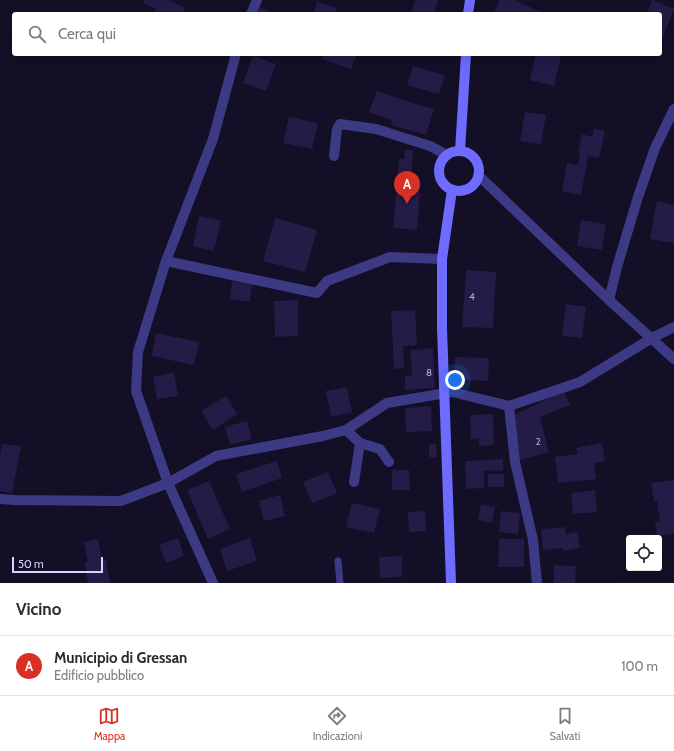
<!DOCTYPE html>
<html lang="it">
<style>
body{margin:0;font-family:Cabin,sans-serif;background:#f2f2f3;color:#2b2b33}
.controls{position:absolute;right:12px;bottom:12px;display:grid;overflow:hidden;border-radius:4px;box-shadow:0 4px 16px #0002}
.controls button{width:36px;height:36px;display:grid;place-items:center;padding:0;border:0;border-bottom:1px solid #e1e1e2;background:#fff;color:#2b2b33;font:20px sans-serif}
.scale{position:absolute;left:12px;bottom:10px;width:91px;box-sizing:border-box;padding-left:4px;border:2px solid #d9d4ff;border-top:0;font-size:11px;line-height:14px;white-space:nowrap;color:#d9d4ff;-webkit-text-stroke:3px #130f26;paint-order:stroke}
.you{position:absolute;left:455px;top:380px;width:14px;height:14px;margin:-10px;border:3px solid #fff;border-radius:50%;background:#1a73e8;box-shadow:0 0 0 6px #1a73e833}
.badge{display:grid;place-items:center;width:26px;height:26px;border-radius:50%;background:#d93025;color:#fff;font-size:13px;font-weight:700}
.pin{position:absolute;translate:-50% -33px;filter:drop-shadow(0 1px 2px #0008)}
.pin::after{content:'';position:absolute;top:21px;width:14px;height:12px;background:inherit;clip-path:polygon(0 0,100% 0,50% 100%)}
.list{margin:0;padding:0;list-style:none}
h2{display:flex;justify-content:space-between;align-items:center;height:52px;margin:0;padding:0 16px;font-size:17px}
h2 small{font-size:13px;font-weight:400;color:#7c7c81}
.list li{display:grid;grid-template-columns:26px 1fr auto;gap:12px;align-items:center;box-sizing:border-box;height:60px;padding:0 16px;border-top:1px solid #e1e1e2}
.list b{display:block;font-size:15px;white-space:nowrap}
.list p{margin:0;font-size:13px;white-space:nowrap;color:#7c7c81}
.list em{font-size:13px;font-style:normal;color:#7c7c81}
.icon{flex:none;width:22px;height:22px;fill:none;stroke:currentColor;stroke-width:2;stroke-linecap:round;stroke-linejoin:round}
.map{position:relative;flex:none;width:674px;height:583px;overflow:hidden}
.search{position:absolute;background:#fff;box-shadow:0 4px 16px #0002;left:12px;right:12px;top:12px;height:44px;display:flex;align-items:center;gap:10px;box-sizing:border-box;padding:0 14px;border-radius:4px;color:#7c7c81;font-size:15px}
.sheet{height:112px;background:#fff}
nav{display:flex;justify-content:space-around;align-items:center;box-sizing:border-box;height:56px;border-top:1px solid #e1e1e2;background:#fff;font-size:11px;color:#7c7c81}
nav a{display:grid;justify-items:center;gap:2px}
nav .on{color:#d93025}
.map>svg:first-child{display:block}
</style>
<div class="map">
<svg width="674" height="583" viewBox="0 0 674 583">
<rect width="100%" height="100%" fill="#130f26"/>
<path fill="#241b47" d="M145,0H168L185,8L182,14H154L156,9L143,3Z
M415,0H438L434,14H411Z
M500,0H514L543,13L542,14H493Z
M652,0L674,9L663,37L660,36V14H647Z
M317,1L337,8L335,14H313Z
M259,7L277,14H256Z
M324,54H357L351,69L322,59Z
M536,54H551L561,56L554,86L530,80Z
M253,56L276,64L266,91L243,83Z
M413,66L445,75L439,94L407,85Z
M377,91L412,103L434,109L426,135L391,125L392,120L369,112Z
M525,112L546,115L541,144L520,141Z
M289,117L318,123L312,149L283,143Z
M594,129L605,131L599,158L588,156L581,195L562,191L567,163L578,165L580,154L578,153L582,134L592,137Z
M405,150H413L411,179L421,180L417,230L393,228L399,159H404Z
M657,201L674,205V243L650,239Z
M199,216L221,220L214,251L193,246Z
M275,218L317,230L305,272L263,261Z
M581,220L606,224L602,250L577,246Z
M466,270L496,272L493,328L462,327Z
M232,281L252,283L250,302L230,299Z
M298,300V336L275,337L274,301Z
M566,304L586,307L582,338L562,336Z
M415,310L417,345L403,346L404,368L394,369L391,311Z
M156,333L199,342L194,365L152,356Z
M433,348L435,388L405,390V376L412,375L410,350Z
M455,357L489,358L488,381L454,379Z
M174,373L178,396L157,399L153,377Z
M347,387L352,412L331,417L326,391Z
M564,391L570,405L540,417L549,452L517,461L512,416Z
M226,396L237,414L213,430L201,411Z
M431,406L432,431L406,432L405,408Z
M493,414L494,445L479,446V438L471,439L470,415Z
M247,421L252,439L230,445L225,427Z
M602,443L605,461L594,463L596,479L558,483L555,457L578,454L576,448Z
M2,444L21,446L12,493L0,491V457Z
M429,444H436L437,457H429Z
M503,459V470L484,471V488L466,489L465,461Z
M277,461L282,478L242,492L236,474Z
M392,470H409L410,490H392Z
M328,472L337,493L312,503L303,482Z
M488,474H504V487H488Z
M674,480V534L657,536L655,522L660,521L657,501L654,502L651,483Z
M209,481L230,529L208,539L187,490Z
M595,490L597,512L573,514L571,493Z
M280,495L285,516L264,521L259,501Z
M352,503L380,509L374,533L346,527Z
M481,504L495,507L492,523L478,520Z
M425,511L426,531L409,532L408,512Z
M501,511L520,513L518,534L499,532Z
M565,527L566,534L577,532L580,548L563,551L562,548L543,550L541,529Z
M178,538L184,556L166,563L159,545Z
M250,538L257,561L227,571L220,549Z
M98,539L102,560H106L110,583H88L85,563L88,562L84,542Z
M499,539H524V567H498Z
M402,556V577L380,578L379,557Z
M554,565L576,566L575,583H554Z"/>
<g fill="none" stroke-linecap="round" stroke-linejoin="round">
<path stroke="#3d3a85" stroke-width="7" d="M338,561L340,583"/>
<path stroke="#3d3a85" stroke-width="10" d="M251,14L257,0
M334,156L337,129L340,124L376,129L430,146L447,155
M166,261L317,293L327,281L390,257L442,259
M609,300L617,267L638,197L655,148L674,109
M509,406L515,462L533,540L537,583
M346,430L360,443L380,449L389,462
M354,482L360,443
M0,499L15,500L121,501L168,483L216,456L323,436L346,430L387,403L452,392L509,406L580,382L652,338L674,327
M213,583L168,483L136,391L138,352L166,261L213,139L236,54"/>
<path stroke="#3d3a85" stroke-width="10" d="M478,175L609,300L674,359"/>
<path stroke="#6f6bff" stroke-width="10" d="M468,14L470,0
M460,151L466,54
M439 171a20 20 0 1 1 40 0a20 20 0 1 1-40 0Z
M451,583L442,328V259L452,190"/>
</g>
<g text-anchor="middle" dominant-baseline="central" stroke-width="3.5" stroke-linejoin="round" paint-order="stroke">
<g font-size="10" fill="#aca6d1">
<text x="472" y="296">4</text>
<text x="429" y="372">8</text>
<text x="538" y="441">2</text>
</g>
</g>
</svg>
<div class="controls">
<button><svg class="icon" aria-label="locate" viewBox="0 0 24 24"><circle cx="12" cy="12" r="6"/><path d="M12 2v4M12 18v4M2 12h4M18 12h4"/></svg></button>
</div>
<div class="scale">50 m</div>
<div class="you"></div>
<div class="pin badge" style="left:407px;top:204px">A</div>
<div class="search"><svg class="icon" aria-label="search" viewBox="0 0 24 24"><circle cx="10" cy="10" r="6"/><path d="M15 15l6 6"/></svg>Cerca qui</div>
</div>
<section class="sheet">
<h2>Vicino<small></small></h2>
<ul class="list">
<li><span class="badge">A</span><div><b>Municipio di Gressan</b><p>Edificio pubblico</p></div><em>100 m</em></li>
</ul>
</section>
<nav>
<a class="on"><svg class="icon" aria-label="map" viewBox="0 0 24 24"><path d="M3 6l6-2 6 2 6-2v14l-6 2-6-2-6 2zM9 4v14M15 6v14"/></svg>Mappa</a>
<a><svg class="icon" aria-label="directions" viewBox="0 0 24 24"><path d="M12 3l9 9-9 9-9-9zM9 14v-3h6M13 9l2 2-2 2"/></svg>Indicazioni</a>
<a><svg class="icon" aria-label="saved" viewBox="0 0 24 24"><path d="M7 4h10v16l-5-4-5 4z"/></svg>Salvati</a>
</nav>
